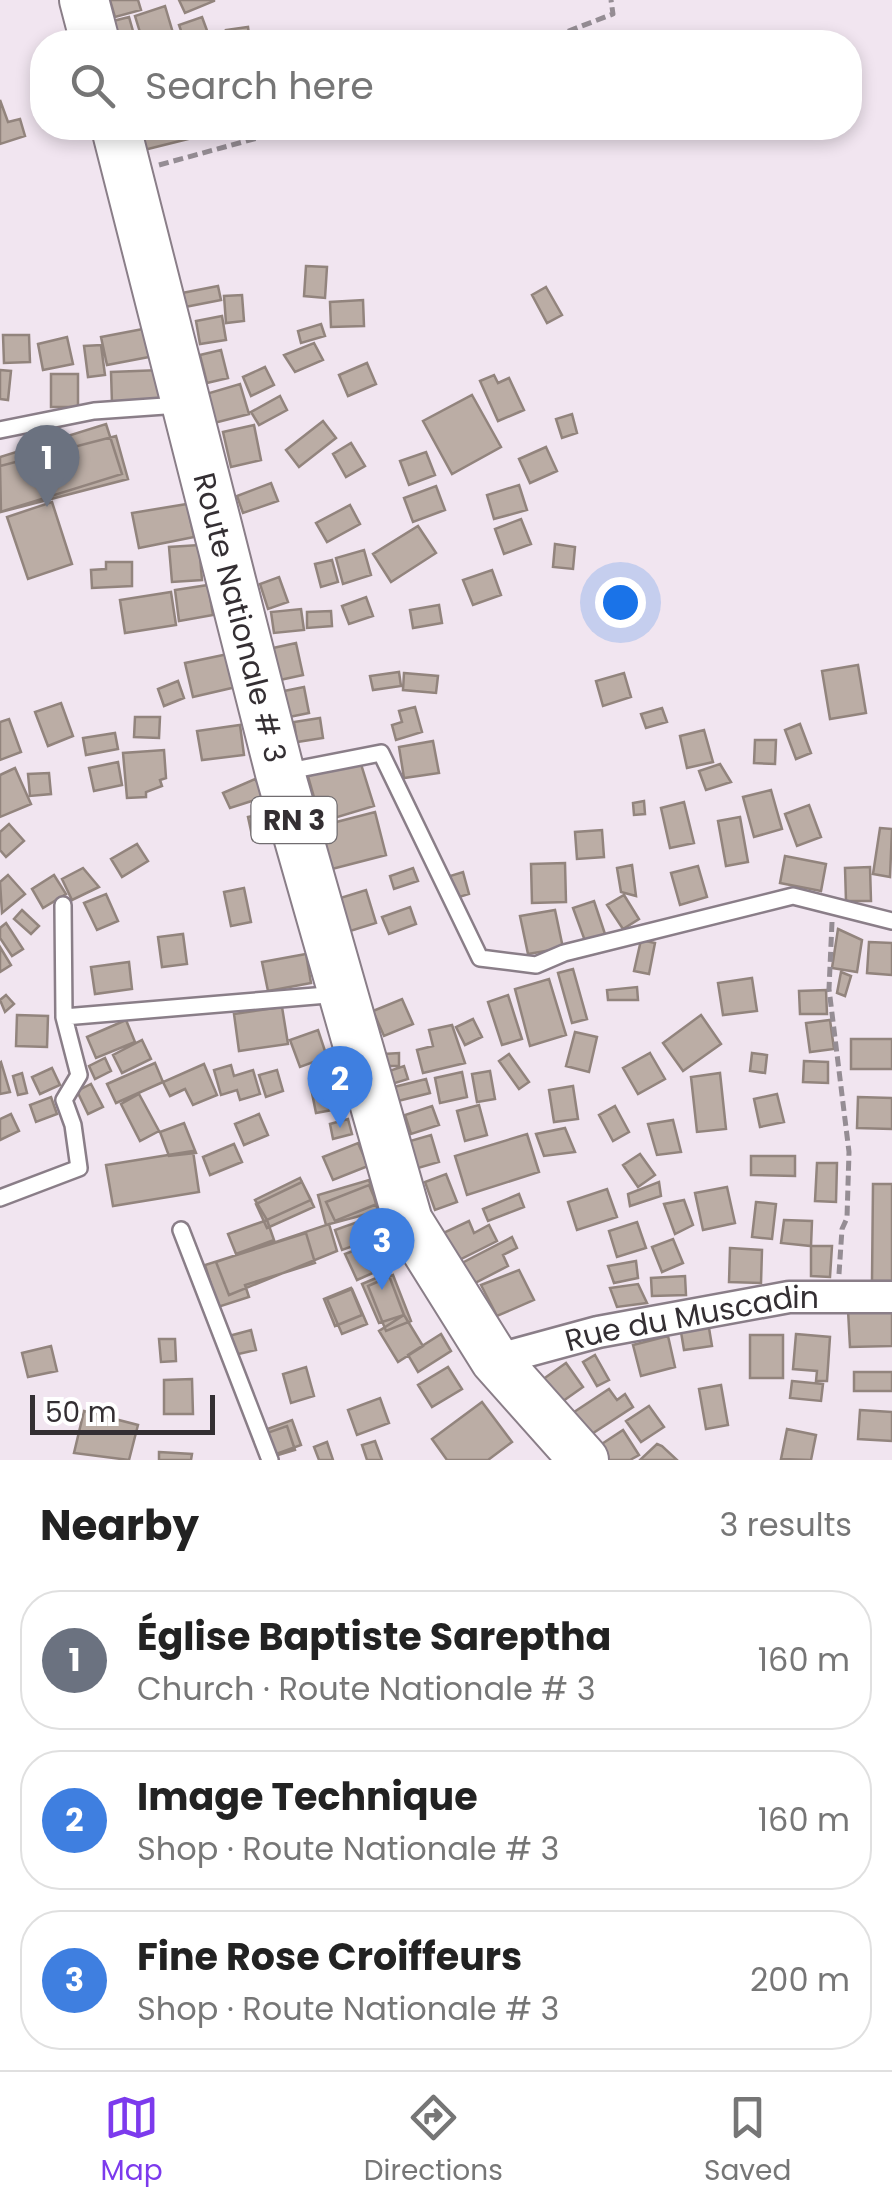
<!DOCTYPE html>
<meta charset="utf-8">
<style>
body{margin:0;font-family:Poppins,sans-serif;background:#f6f6f6;color:#222}
.scale{position:absolute;left:30px;bottom:25px;width:185px;box-sizing:border-box;padding-left:10px;border:5px solid #342f33;border-top:0;font-size:28px;line-height:35px;white-space:nowrap;color:#342f33;-webkit-text-stroke:8px #fff;paint-order:stroke}
.you{position:absolute;left:620px;top:602px;width:35px;height:35px;margin:-25px;border:8px solid #fff;border-radius:50%;background:#1a73e8;box-shadow:0 0 0 15px #1a73e833}
.badge{display:grid;place-items:center;width:65px;height:65px;border-radius:50%;background:#7c3aed;color:#fff;font-size:32px;font-weight:700}
.pin{position:absolute;translate:-50% -82px;filter:drop-shadow(0 2px 5px #0008)}
.pin::after{content:'';position:absolute;top:52px;width:35px;height:30px;background:inherit;clip-path:polygon(0 0,100% 0,50% 100%)}
.list{margin:0;padding:0;list-style:none}
h2{display:flex;justify-content:space-between;align-items:center;height:130px;margin:0;padding:0 40px;font-size:42px}
h2 small{font-size:32px;font-weight:400;color:#767676}
.list li{display:grid;grid-template-columns:65px 1fr auto;gap:30px;align-items:center;box-sizing:border-box;height:140px;margin:0 20px 20px;padding:0 20px;border:2px solid #e0e0e0;border-radius:40px}
.list b{display:block;font-size:38px;white-space:nowrap}
.list p{margin:0;font-size:32px;white-space:nowrap;color:#767676}
.list em{font-size:32px;font-style:normal;color:#767676}
.icon{flex:none;width:55px;height:55px;fill:none;stroke:currentColor;stroke-width:2;stroke-linecap:round;stroke-linejoin:round}
.map{position:relative;flex:none;width:892px;height:1460px;overflow:hidden}
.search{position:absolute;background:#fff;box-shadow:0 5px 15px #0003;left:30px;right:30px;top:30px;height:110px;display:flex;align-items:center;gap:25px;box-sizing:border-box;padding:0 35px;border-radius:40px;color:#767676;font-size:38px}
.sheet{height:610px;background:#fff}
nav{display:flex;justify-content:space-around;align-items:center;box-sizing:border-box;height:140px;border-top:2px solid #e0e0e0;background:#fff;font-size:28px;color:#767676}
nav a{display:grid;justify-items:center;gap:5px}
nav .on{color:#7c3aed}
.map>svg:first-child{display:block}
</style>
<div class="map">
<svg width="892" height="1460" viewBox="0 0 892 1460">
<rect width="100%" height="100%" fill="#f1e5f0"/>
<path fill="#bbada5" stroke="#92847d" stroke-width="2.5" d="M110,0H138L141,10L115,17Z
M179,0H214V1L185,13Z
M165,6L173,33L143,42L135,16Z
M129,17L135,38L119,42L113,21Z
M202,17L209,36L185,42L179,25Z
M248,27L250,42H228L226,30Z
M0,100L8,122L20,119L25,136L0,144Z
M139,128H190L192,138L144,150Z
M306,266L327,267L325,298L304,296Z
M218,286L221,300L185,307L182,293Z
M546,287L562,315L547,323L532,295Z
M242,295L244,321L226,323L224,296Z
M363,300L364,326L331,327L330,302Z
M222,316L226,340L200,344L196,321Z
M321,324L325,336L301,343L298,331Z
M143,329L149,357L107,365L101,337Z
M3,335H29L30,362L4,363Z
M67,337L73,364L43,370L38,344Z
M314,343L323,360L295,372L284,355Z
M101,345L105,375L88,377L84,346Z
M221,350L228,378L207,383L200,355Z
M367,363L376,384L348,396L339,375Z
M265,367L274,385L251,396L243,377Z
M0,370L11,371L8,400L0,399Z
M161,370L163,402L112,404L111,372Z
M51,374H78V407H51Z
M494,375L498,383L509,378L524,410L498,421L480,381Z
M240,384L249,414L214,423L206,394Z
M472,395L501,447L452,474L423,421Z
M280,396L287,410L259,425L251,412Z
M572,414L577,433L562,438L556,419Z
M323,421L336,438L299,467L286,450Z
M106,424L122,474L0,512V457Z
M254,425L261,460L231,467L223,432Z
M116,436L128,479L1,512L0,466Z
M351,443L365,466L346,477L333,454Z
M546,447L557,471L530,483L519,459Z
M426,452L435,475L409,485L400,461Z
M271,483L278,501L243,513L237,496Z
M519,485L527,510L494,519L487,495Z
M436,486L445,510L413,522L404,498Z
M52,502L72,564L28,579L7,517Z
M187,504L194,537L139,548L132,513Z
M350,505L360,524L327,542L316,523Z
M521,519L531,544L504,554L495,529Z
M418,526L436,553L391,582L373,554Z
M555,544L575,547L573,569L553,567Z
M199,545L202,580L172,582L169,547Z
M364,550L371,575L343,584L336,558Z
M332,560L338,582L321,587L315,564Z
M106,562H132V586L92,588L91,570L106,569Z
M492,570L501,595L473,605L463,580Z
M279,577L288,602L268,609L260,584Z
M208,585L213,615L179,621L175,590Z
M171,592L176,625L125,633L120,600Z
M366,597L373,616L349,624L342,606Z
M439,605L442,623L413,628L410,610Z
M301,609L304,630L274,633L271,612Z
M331,611L332,626L307,628V612Z
M296,643L303,675L280,680L273,648Z
M228,654L236,687L193,697L185,663Z
M858,665L866,713L830,719L822,671Z
M399,672L401,686L373,690L370,676Z
M404,673L438,676L436,693L403,690Z
M624,673L631,697L603,706L596,681Z
M178,681L184,698L164,706L158,689Z
M304,687L309,713L289,717L284,691Z
M61,703L73,736L48,746L35,712Z
M415,707L422,732L396,740L392,725L402,722L399,711Z
M662,708L667,722L646,728L641,714Z
M135,717H160L159,738L134,737Z
M320,718L323,738L297,742L294,722Z
M9,719L21,752L0,760V722Z
M800,724L811,753L796,759L785,730Z
M240,725L244,755L202,760L197,731Z
M704,730L713,762L687,768L680,736Z
M115,733L118,749L86,755L83,738Z
M755,740H776L775,764L754,763Z
M433,741L439,773L404,778L399,747Z
M164,750L166,778L160,780L162,786L146,792V797L127,798L123,753Z
M360,761L374,806L321,822L308,776Z
M118,762L122,785L94,791L89,768Z
M720,764L731,782L706,790L699,771Z
M15,768L31,804L0,817V775Z
M49,773L51,794L30,796L28,774Z
M255,779L267,796L230,808L223,793Z
M771,790L782,829L754,837L743,797Z
M644,801L645,814L634,815L633,803Z
M684,802L694,843L670,848L661,808Z
M809,805L821,837L797,846L785,814Z
M375,812L386,855L332,869L321,826Z
M266,813L271,837L253,840L248,817Z
M740,817L748,862L726,866L718,821Z
M9,824L24,841L6,857L0,850V832Z
M880,828L892,829L890,877L873,874Z
M602,830L604,857L577,859L575,832Z
M137,844L148,861L122,877L111,859Z
M785,856L826,864L821,891L780,883Z
M565,863L566,902L532,903L531,864Z
M632,865L636,896L621,892L617,868Z
M698,866L707,897L680,905L671,873Z
M870,867L871,901H846L845,868Z
M83,868L99,887L72,900L62,879Z
M413,868L418,881L394,889L390,876Z
M463,872L469,894L456,898L450,876Z
M8,875L25,894L2,913L0,882Z
M54,875L66,894L43,908L32,889Z
M244,888L251,922L231,926L224,892Z
M366,890L376,923L347,932L337,899Z
M106,894L118,921L97,930L84,903Z
M624,895L639,919L623,929L607,905Z
M594,901L605,934L585,941L573,908Z
M410,907L416,924L389,934L382,917Z
M22,910L39,926L31,934L14,919Z
M555,910L563,948L528,954L520,916Z
M6,923L23,949L12,956L0,938V928Z
M838,929L862,940L857,972L832,968Z
M183,934L187,964L162,967L158,937Z
M641,940L655,943L649,974L634,971Z
M869,942L892,943V975L867,973Z
M0,947L11,965L0,972Z
M306,954L311,983L268,991L262,962Z
M129,962L132,989L95,994L91,967Z
M573,969L587,1019L572,1023L558,973Z
M841,972L851,976L845,996L837,993Z
M752,978L757,1011L723,1015L718,983Z
M549,979L566,1035L530,1046L515,989Z
M637,987L638,1000H608L607,990Z
M826,990L827,1014H800L799,991Z
M6,995L14,1004L5,1012L0,1000Z
M508,995L522,1039L502,1045L488,1002Z
M402,999L413,1024L384,1036L373,1011Z
M282,1007L288,1044L239,1051L234,1014Z
M17,1015L48,1016L47,1047L16,1046Z
M701,1015L721,1044L683,1071L663,1043Z
M473,1019L482,1037L465,1045L456,1027Z
M126,1020L135,1042L96,1058L87,1037Z
M830,1020L834,1049L810,1052L806,1023Z
M452,1025L465,1063L423,1073L417,1050L433,1046L429,1030Z
M318,1030L327,1057L300,1067L290,1040Z
M575,1032L597,1037L589,1072L566,1066Z
M851,1039H892V1069H851Z
M142,1040L151,1059L122,1073L113,1055Z
M399,1053V1066H384V1054Z
M650,1053L665,1079L638,1094L623,1068Z
M752,1053L767,1055L765,1073L750,1071Z
M509,1054L529,1082L519,1089L499,1061Z
M105,1058L111,1071L95,1079L89,1066Z
M804,1061L828,1062V1083L803,1082Z
M1,1062L10,1092L0,1094V1063Z
M155,1063L163,1082L116,1103L107,1084Z
M204,1064L217,1095L193,1105L185,1089L170,1096L163,1082Z
M231,1065L234,1076L253,1070L260,1094L240,1100L237,1090L221,1095L214,1070Z
M404,1066L408,1079L392,1084L389,1071Z
M52,1068L60,1085L40,1094L32,1077Z
M277,1070L283,1091L266,1097L259,1075Z
M490,1071L495,1099L477,1102L472,1074Z
M462,1072L467,1097L440,1103L435,1078Z
M22,1073L27,1093L18,1095L13,1076Z
M720,1073L726,1129L697,1132L691,1077Z
M336,1077L343,1108L316,1113L310,1083Z
M426,1079L430,1093L398,1101L394,1087Z
M91,1084L103,1107L88,1114L77,1091Z
M573,1086L578,1119L554,1122L549,1090Z
M139,1094L159,1131L140,1141L121,1104Z
M777,1094L784,1122L760,1127L754,1099Z
M51,1097L57,1114L36,1122L30,1105Z
M858,1097L892,1098V1129L857,1128Z
M479,1105L487,1135L465,1141L457,1111Z
M432,1106L439,1125L411,1134L405,1115Z
M615,1106L629,1132L613,1141L599,1115Z
M11,1114L19,1131L0,1140V1119Z
M259,1114L268,1135L244,1145L235,1124Z
M348,1119L352,1134L333,1139L330,1124Z
M673,1120L681,1152L657,1155L648,1124Z
M184,1123L196,1153L169,1156L160,1132Z
M565,1128L575,1152L544,1156L536,1134Z
M527,1134L539,1172L467,1195L455,1156Z
M431,1135L439,1162L418,1168L410,1141Z
M358,1143L368,1166L333,1180L323,1157Z
M234,1144L242,1162L210,1175L203,1157Z
M193,1151L199,1192L113,1206L106,1165Z
M640,1154L655,1175L638,1187L623,1165Z
M751,1156H795V1176L751,1175Z
M817,1163H837L836,1202L815,1201Z
M446,1174L457,1202L435,1210L425,1182Z
M300,1178L311,1200L267,1220L255,1200Z
M369,1180L378,1211L326,1225L318,1195Z
M302,1182L314,1207L267,1228L256,1204Z
M659,1182L661,1196L630,1206L628,1194Z
M873,1184H892V1281H872Z
M369,1185L377,1204L335,1221L326,1202Z
M727,1187L735,1223L703,1230L695,1193Z
M607,1189L617,1217L577,1230L568,1202Z
M519,1194L524,1207L488,1221L483,1209Z
M684,1200L693,1225L675,1234L664,1204Z
M756,1202L776,1204L772,1239L752,1237Z
M377,1215L384,1235L342,1250L335,1230Z
M267,1220L274,1240L236,1254L228,1234Z
M784,1220L812,1221L811,1246L781,1243Z
M469,1221L474,1233L489,1225L497,1241L455,1262L441,1234Z
M637,1222L646,1248L617,1257L609,1231Z
M329,1224L337,1251L229,1295L216,1262Z
M382,1226L386,1237L371,1244L366,1233Z
M306,1233L315,1263L245,1285L249,1297L218,1307L205,1265Z
M512,1237L517,1248L503,1255L508,1266L473,1284L462,1263Z
M673,1239L683,1263L662,1272L652,1247Z
M371,1244L384,1268L357,1280L345,1254Z
M811,1246H832L830,1277L811,1276Z
M811,1246H832L830,1277L811,1276Z
M730,1248L762,1250L761,1283L729,1282Z
M636,1261L638,1278L614,1283L608,1266Z
M519,1270L534,1300L497,1316L481,1285Z
M388,1273L404,1315L379,1323L362,1284Z
M393,1275L411,1321L386,1331L368,1286Z
M685,1276L686,1295L652,1296L651,1278Z
M638,1284L647,1303L617,1307L610,1288Z
M351,1288L362,1315L335,1326L324,1299Z
M352,1289L367,1324L342,1334L327,1299Z
M892,1308V1346L850,1347L848,1310Z
M404,1315L423,1346L398,1362L379,1331Z
M708,1322L712,1346L684,1350L680,1326Z
M251,1330L256,1350L234,1355L229,1336Z
M441,1334L451,1351L418,1372L408,1355Z
M796,1334L830,1337L827,1381H816L817,1371L793,1369Z
M750,1335H783V1378H750Z
M668,1336L675,1367L641,1376L633,1345Z
M159,1339H175L176,1361L161,1362Z
M51,1346L57,1371L28,1377L22,1353Z
M595,1355L609,1380L597,1386L583,1362Z
M566,1363L583,1387L556,1406L539,1382Z
M306,1367L314,1396L291,1403L283,1374Z
M448,1367L462,1389L432,1407L418,1385Z
M854,1372H892V1391H854Z
M192,1379L193,1414H164V1380Z
M792,1381L823,1384L821,1401L790,1398Z
M721,1385L728,1425L706,1429L699,1389Z
M609,1389L617,1400L625,1394L633,1407L587,1437L571,1414Z
M380,1398L389,1423L357,1435L348,1410Z
M482,1402L512,1442L488,1460H447L432,1439Z
M649,1406L664,1427L641,1442L626,1421Z
M860,1410L892,1412V1441L858,1439Z
M84,1411L138,1425L129,1460L74,1453Z
M292,1420L301,1445L268,1457L259,1432Z
M287,1426L295,1450L275,1456L267,1433Z
M787,1429L816,1435L811,1460L781,1459Z
M623,1430L639,1455L630,1460H597L591,1451Z
M375,1441L382,1460H367L362,1445Z
M327,1442L333,1460H319L314,1447Z
M657,1444L662,1446L677,1460H640Z
M159,1452L192,1454L191,1460H159Z"/>
<g fill="none" stroke-linecap="round" stroke-linejoin="round">
<g stroke="#8a7e88" stroke-width="20">
<path id="lane" d="M0,430L94,411L179,405
M284,772L381,753L480,958L536,965L564,953L793,896L892,921
M64,1017L339,994
M0,1198L79,1168L73,1125L64,1100L79,1075L64,1017L63,905
M181,1230L270,1460"/>
</g>
<g stroke="#8a7e88" stroke-width="35">
<g id="street">
<path id="s1" d="M495,1360L598,1332L789,1297H892"/>
</g>
</g>
<g stroke="#8a7e88" stroke-width="52">
<g id="primary">
<path d="M84,0L95,42"/>
<path id="s2" d="M116,128L280,773L408,1221L495,1360L584,1460"/>
</g>
</g>
<path stroke="#958d94" stroke-width="5" stroke-dasharray="10 5" stroke-linecap="butt" d="M540,42L613,14L611,0
M159,165L294,128
M832,922L829,989L849,1152L847,1218L842,1229L839,1274"/>
<use href="#lane" stroke="#fff" stroke-width="15"/>
<use href="#street" stroke="#fff" stroke-width="30"/>
<use href="#primary" stroke="#fff" stroke-width="48"/>
</g>
<g text-anchor="middle" dominant-baseline="central" stroke-width="8" stroke-linejoin="round" paint-order="stroke">
<rect fill="#fff" stroke="#716d70" stroke-width="2.5" x="251.5" y="797" width="85" height="46" rx="8"/>
<g font-size="28" font-weight="bold" fill="#342f33">
<text x="294" y="820">RN 3</text>
</g>
<g font-size="30" fill="#342f33" stroke="#fff">
<text stroke="none"><textPath href="#s2" startOffset="505">Route Nationale # 3</textPath></text>
<text stroke="none"><textPath href="#s1" startOffset="202">Rue du Muscadin</textPath></text>
</g>
</g>
</svg>
<div class="scale">50 m</div>
<div class="you"></div>
<div class="pin badge" style="left:47px;top:507px;background:#6b7280">1</div>
<div class="pin badge" style="left:340px;top:1128px;background:#3f7fe0">2</div>
<div class="pin badge" style="left:382px;top:1290px;background:#3f7fe0">3</div>
<div class="search"><svg class="icon" aria-label="search" viewBox="0 0 24 24"><circle cx="10" cy="10" r="6"/><path d="M15 15l6 6"/></svg>Search here</div>
</div>
<section class="sheet">
<h2>Nearby<small>3 results</small></h2>
<ul class="list">
<li><span class="badge" style="background:#6b7280">1</span><div><b>Église Baptiste Sareptha</b><p>Church · Route Nationale # 3</p></div><em>160 m</em></li>
<li><span class="badge" style="background:#3f7fe0">2</span><div><b>Image Technique</b><p>Shop · Route Nationale # 3</p></div><em>160 m</em></li>
<li><span class="badge" style="background:#3f7fe0">3</span><div><b>Fine Rose Croiffeurs</b><p>Shop · Route Nationale # 3</p></div><em>200 m</em></li>
</ul>
</section>
<nav>
<a class="on"><svg class="icon" aria-label="map" viewBox="0 0 24 24"><path d="M3 6l6-2 6 2 6-2v14l-6 2-6-2-6 2zM9 4v14M15 6v14"/></svg>Map</a>
<a><svg class="icon" aria-label="directions" viewBox="0 0 24 24"><path d="M12 3l9 9-9 9-9-9zM9 14v-3h6M13 9l2 2-2 2"/></svg>Directions</a>
<a><svg class="icon" aria-label="saved" viewBox="0 0 24 24"><path d="M7 4h10v16l-5-4-5 4z"/></svg>Saved</a>
</nav>
